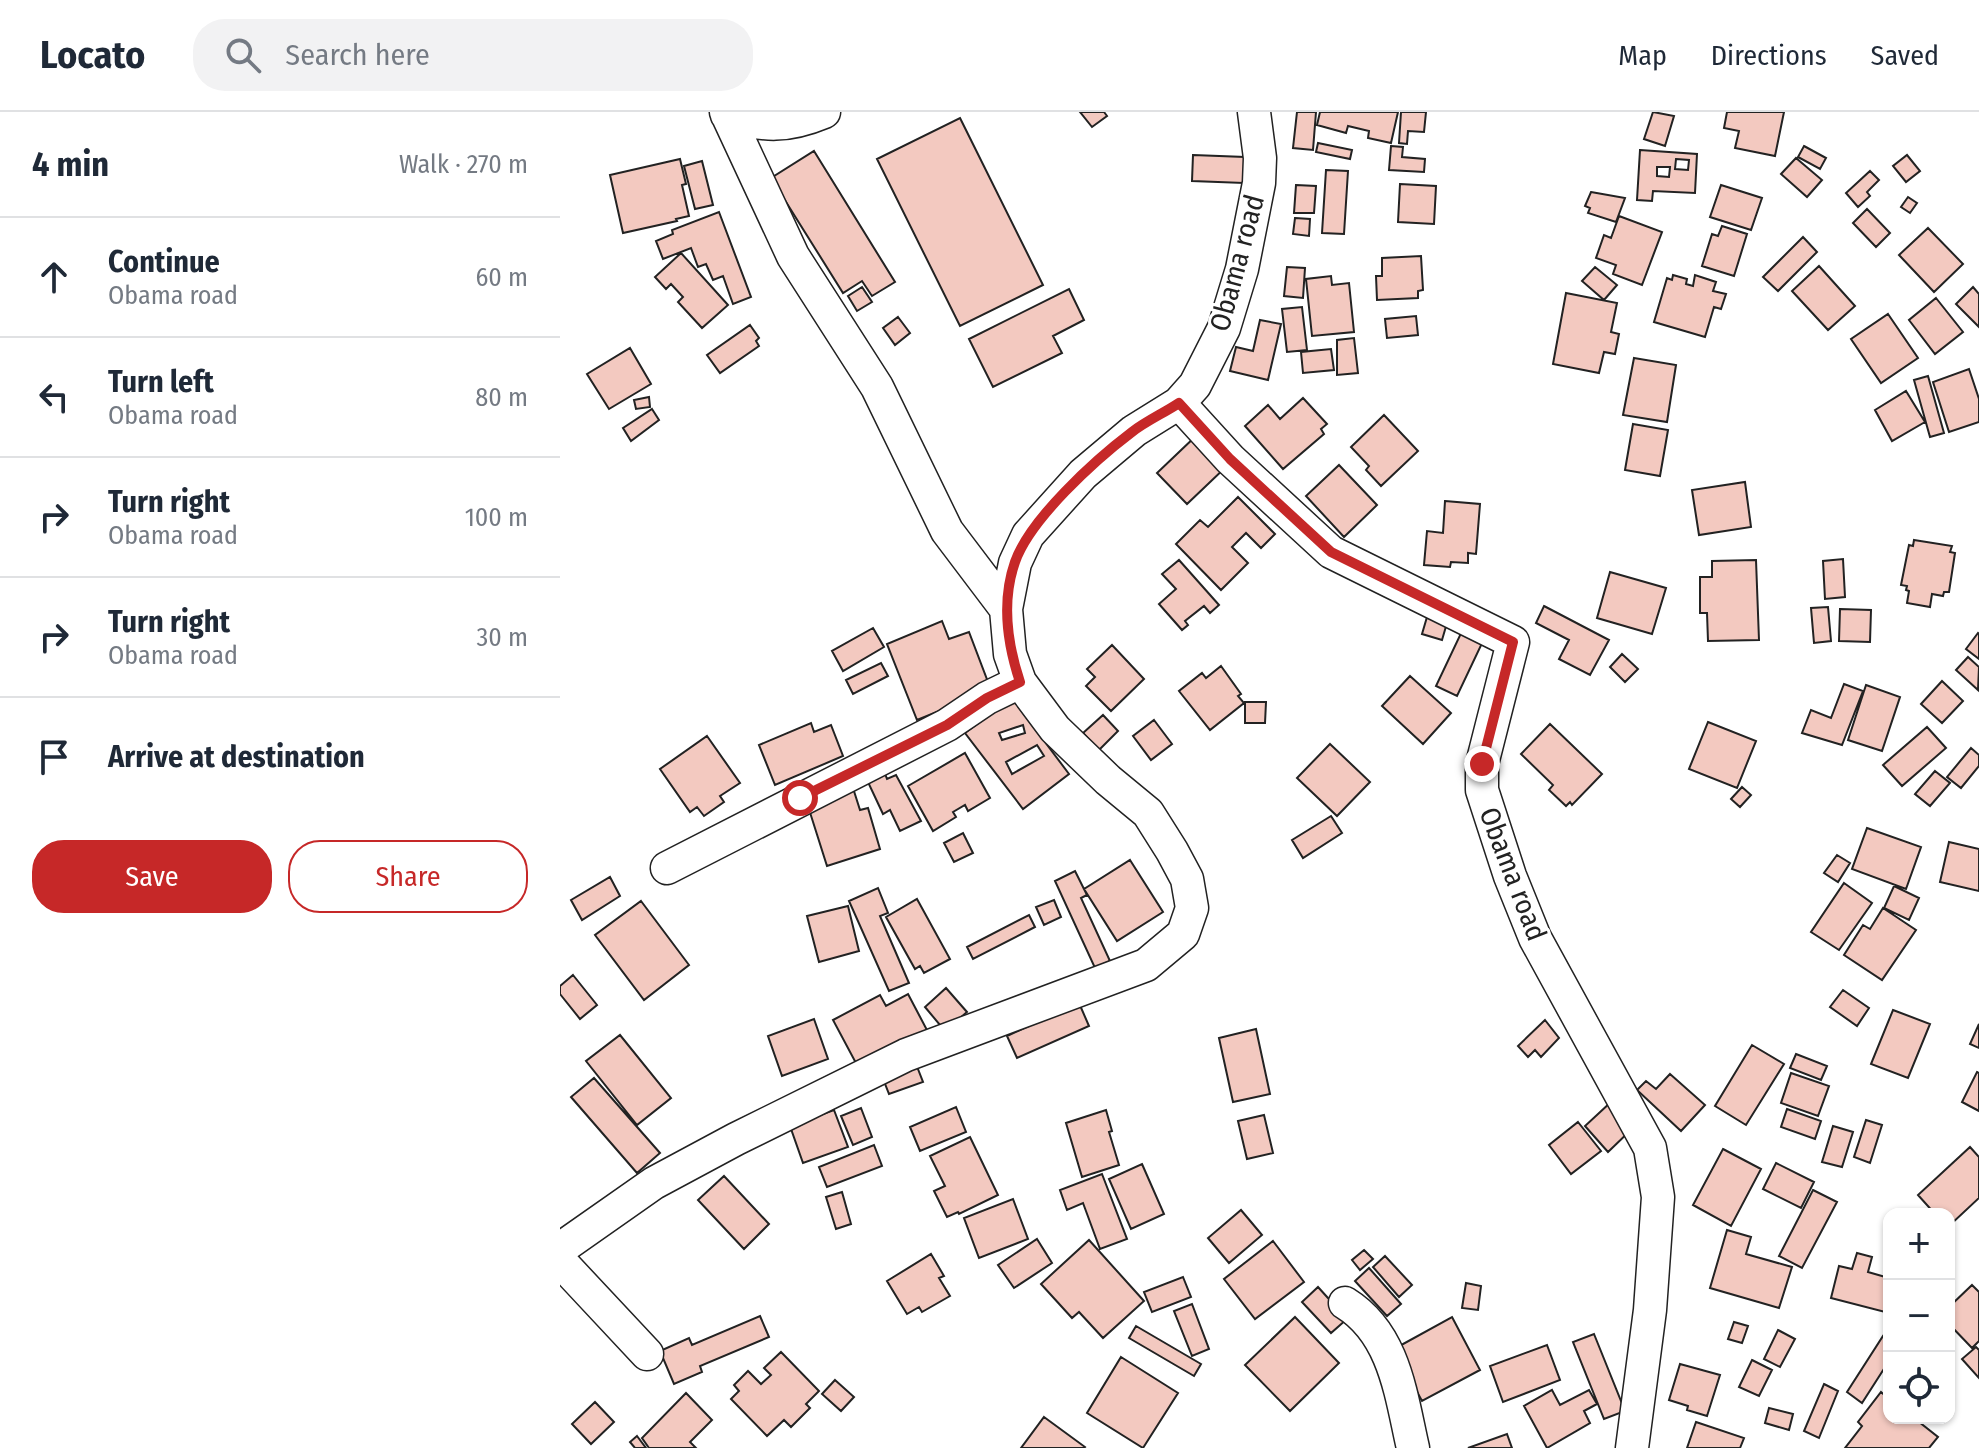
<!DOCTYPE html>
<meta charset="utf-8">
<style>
body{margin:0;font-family:"Fira Sans Condensed",sans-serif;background:#f2f2f3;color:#1f2937}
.controls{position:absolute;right:24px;bottom:24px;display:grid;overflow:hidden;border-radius:16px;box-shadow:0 2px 6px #0004}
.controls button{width:72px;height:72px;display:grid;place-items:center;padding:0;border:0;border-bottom:2px solid #e0e1e3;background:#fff;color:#1f2937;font:40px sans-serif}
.stop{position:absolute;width:24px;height:24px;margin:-18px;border:6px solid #c62828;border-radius:50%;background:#fff}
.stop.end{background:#c62828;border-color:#fff;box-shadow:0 2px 8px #0008}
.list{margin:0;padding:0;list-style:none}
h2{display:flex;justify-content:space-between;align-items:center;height:104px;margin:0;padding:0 32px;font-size:34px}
h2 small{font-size:26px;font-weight:400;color:#747a83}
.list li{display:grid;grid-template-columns:52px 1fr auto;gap:24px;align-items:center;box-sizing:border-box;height:120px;padding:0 32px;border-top:2px solid #e0e1e3}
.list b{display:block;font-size:30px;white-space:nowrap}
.list p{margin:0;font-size:26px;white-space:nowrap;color:#747a83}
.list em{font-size:26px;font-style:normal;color:#747a83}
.actions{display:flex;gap:16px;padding:24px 32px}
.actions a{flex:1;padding:18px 0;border:2px solid #c62828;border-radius:32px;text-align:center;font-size:28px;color:#c62828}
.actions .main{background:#c62828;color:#fff}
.icon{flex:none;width:44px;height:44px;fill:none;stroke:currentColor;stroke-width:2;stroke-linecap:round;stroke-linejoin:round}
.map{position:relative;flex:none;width:1419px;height:1336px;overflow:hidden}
header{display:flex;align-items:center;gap:48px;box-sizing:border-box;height:112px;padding:0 40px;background:#fff;border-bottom:2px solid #e0e1e3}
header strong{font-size:38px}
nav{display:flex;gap:44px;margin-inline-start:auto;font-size:28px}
.search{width:560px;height:72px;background:#f2f2f3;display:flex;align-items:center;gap:20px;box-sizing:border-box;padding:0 28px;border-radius:32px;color:#747a83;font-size:30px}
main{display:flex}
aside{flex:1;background:#fff}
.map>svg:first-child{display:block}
</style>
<header>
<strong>Locato</strong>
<div class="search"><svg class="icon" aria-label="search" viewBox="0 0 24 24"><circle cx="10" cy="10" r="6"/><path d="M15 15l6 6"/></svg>Search here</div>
<nav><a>Map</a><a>Directions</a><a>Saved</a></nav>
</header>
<main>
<aside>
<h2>4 min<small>Walk · 270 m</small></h2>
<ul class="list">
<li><svg class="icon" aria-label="ahead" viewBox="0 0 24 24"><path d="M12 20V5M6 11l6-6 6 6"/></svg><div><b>Continue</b><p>Obama road</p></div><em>60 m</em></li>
<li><svg class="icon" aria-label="left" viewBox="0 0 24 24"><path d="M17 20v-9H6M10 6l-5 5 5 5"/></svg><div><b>Turn left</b><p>Obama road</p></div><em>80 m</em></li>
<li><svg class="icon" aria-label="right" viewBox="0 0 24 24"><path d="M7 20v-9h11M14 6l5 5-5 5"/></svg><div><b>Turn right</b><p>Obama road</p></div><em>100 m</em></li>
<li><svg class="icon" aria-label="right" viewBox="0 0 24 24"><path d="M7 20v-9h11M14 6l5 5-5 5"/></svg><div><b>Turn right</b><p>Obama road</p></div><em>30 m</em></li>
<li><svg class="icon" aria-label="arrive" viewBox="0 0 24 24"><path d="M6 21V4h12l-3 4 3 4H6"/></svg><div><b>Arrive at destination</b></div></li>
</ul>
<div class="actions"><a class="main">Save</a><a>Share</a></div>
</aside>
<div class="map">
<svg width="1419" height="1336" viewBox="0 0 1419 1336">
<rect width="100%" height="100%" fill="#fff"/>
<path fill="#f3c9c0" stroke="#222" stroke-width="2" fill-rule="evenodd" d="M520,0H544L547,4L532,15Z
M737,0H756L753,38L733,36Z
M760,0H838L831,31L808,26L809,19L788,14L786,21L757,13Z
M841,0H866L864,20L848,19L847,32L839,31Z
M1093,0L1114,4L1105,34L1084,27Z
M1167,0H1224L1215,44L1175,36L1179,19L1164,16Z
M400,6L483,173L400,214L317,47Z
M758,31L792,38L790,47L756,40Z
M831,34L843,35L842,45L865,47L864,60L829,58Z
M1244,34L1266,46L1260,57L1238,45Z
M1080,38L1137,42L1135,81L1093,79L1092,89L1077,88ZM1116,47L1129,48L1128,58L1115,57ZM1097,55H1110L1109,65L1097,64Z
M254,39L335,170L312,184L302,169L283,181L211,66Z
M633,43L685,45L684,71L632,69Z
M1347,43L1360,59L1346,70L1333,54Z
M1236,46L1262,68L1247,85L1221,62Z
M120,47L126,72L122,73L129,104L116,107L117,109L63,121L50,63Z
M142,49L153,93L135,97L124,54Z
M766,58L788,59L784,122L762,121Z
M1310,59L1319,68L1307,80L1310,84L1298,95L1286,81Z
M840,72L876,74L874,112L838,110Z
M736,73L756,74L754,101H734Z
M1161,73L1202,86L1191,118L1150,105Z
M1031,80L1065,86L1056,110L1028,101L1030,96L1025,94Z
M1348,85L1357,91L1350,101L1341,95Z
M1307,97L1330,121L1316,135L1293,111Z
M159,100L191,185L173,192L163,164L153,168L146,152L138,155L131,136L103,147L96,129L113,122L112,118Z
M1059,104L1102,120L1082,173L1053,162L1056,153L1036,146L1044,123L1051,126Z
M735,106L750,107L749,124L733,122Z
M1162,114L1187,122L1174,164L1142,154L1152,122L1158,124Z
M1368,116L1403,152L1374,180L1339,143Z
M1243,125L1257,140L1218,179L1203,165Z
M121,141L168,193L142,216L118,190L123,185L111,172L106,177L95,165Z
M861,144L863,178L858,179V186L817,188L816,164H822V146Z
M1259,154L1295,194L1268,218L1232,179Z
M727,155L745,156L743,186L724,184Z
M1035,155L1057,173L1044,188L1022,169Z
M1113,163L1127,167L1126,172L1133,174L1135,163L1156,170L1153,179L1166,182L1161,197L1154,195L1145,225L1094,210L1107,166L1112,168Z
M771,164L772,173L789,171L794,220L752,224L746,167Z
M302,175L312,190L297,199L288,184Z
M1413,175L1419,182V215L1396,192Z
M509,177L524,208L493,224L502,241L433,275L409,227Z
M1006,181L1057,191L1051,220L1059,222L1055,242L1044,240L1039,261L993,252Z
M1376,186L1403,220L1375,242L1349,208Z
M742,195L747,238L727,240L722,197Z
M1328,202L1358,246L1321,271L1291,227Z
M856,204L858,223L827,226L825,207Z
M338,205L350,221L335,233L323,216Z
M700,208L721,212L708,268L670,259L676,235L693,239Z
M190,213L199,226L196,229L199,234L160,261L147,243Z
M794,226L798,261L777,263V228Z
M70,236L91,272L49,297L27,262Z
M771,237L774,258L743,261L741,240Z
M1074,246L1116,253L1107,310L1063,303Z
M1409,257L1419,287V310L1389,320L1373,270Z
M1368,264L1384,321L1370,325L1354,268Z
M1346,279L1365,310L1332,329L1315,298Z
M89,285L90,295L76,297L74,288Z
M743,286L767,312L761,317L764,322L723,357L685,314L708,293L720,307Z
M92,297L99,308L71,329L63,316Z
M824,303L858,339L821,374L806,358L809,354L791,335Z
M1073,312L1108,318L1100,364L1065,358Z
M638,322L668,353L627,392L597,361Z
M779,353L817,393L784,425L746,384Z
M1185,370L1191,415L1139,423L1132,378Z
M678,385L715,422L701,436L686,421L672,435L688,451L661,478L616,432L640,408L648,415Z
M885,389L920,392L916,442L908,441V451L891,450L890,455L864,453L867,419L883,421Z
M1354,428L1392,434L1390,440L1395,441L1389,480H1384L1383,484L1372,482L1370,495L1347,491L1349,479L1346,478L1347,474L1341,473L1349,433L1353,434Z
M1283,447L1285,485L1265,487L1263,449Z
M619,448L659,493L650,501L644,494L625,509L628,513L622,518L599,492L616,477L602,462Z
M1196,448L1199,528L1148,529L1147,501H1140V465H1152V449Z
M1050,460L1106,476L1092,522L1037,506Z
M984,494L1049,528L1030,563L999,547L1009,528L976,511Z
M1268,495L1271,529L1254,531L1251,496Z
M1280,497L1311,498L1310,530L1279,529Z
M867,505L887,511L882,528L862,522Z
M382,509L389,527L409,520L431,578L357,608L327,532Z
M313,516L324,535L283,559L272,539Z
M903,517L924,527L897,584L876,574Z
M1418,521L1419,522V547L1406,537Z
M552,533L584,567L551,599L526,574L535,565L527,557Z
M1062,542L1078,557L1065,570L1050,555Z
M1408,545L1419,555L1418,578L1396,558Z
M321,551L328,564L293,582L286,568Z
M661,554L681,582L678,584L684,591L650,618L619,579L642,561L646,566Z
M850,564L891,601L863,632L822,594Z
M1382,569L1403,589L1382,611L1361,592Z
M1284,572L1303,579L1282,633L1242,621L1251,598L1271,606Z
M1306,573L1340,585L1322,639L1288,628Z
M452,586L509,662L463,697L405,621ZM463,613L465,621L442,628L439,621ZM477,633L484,644L452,662L446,650Z
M685,590H706L705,611H685Z
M543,603L558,619L539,638L523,621Z
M594,608L612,632L591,648L573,624Z
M1148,610L1196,629L1177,676L1129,657Z
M251,611L254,620L271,613L283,644L215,673L199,633Z
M990,612L1042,662L1012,693L1010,690L1006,694L989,678L993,673L961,642Z
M1367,615L1386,636L1342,674L1323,653Z
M147,624L180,671L160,684L164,690L144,704L137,695L130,700L100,657Z
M770,632L810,670L777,704L737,666Z
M1411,636L1419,643V654L1401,676L1387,665Z
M405,641L430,686L408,699L405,693L393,700L396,705L373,719L348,674Z
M324,659L327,667L336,663L361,709L340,719L330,698L323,702L307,668Z
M1375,659L1390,671L1370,694L1355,682Z
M1182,675L1191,683L1180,695L1171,687Z
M293,676L300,698L308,696L320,737L267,754L247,691Z
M771,704L782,721L743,746L732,728Z
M1307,716L1361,735L1346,777L1292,757Z
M403,721L413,741L394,750L384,731Z
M1389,730L1419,737V779L1380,770Z
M1277,743L1290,751L1278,770L1264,761Z
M570,748L603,800L557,829L524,777Z
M515,759L527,783L521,786L550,849L535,856L495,769Z
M50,765L60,784L22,808L11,788Z
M1284,771L1312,791L1279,838L1251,820Z
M1334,774L1359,786L1349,808L1324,796Z
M318,776L328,801L320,804L349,871L329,879L289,789Z
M357,787L390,847L364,861L360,854L355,857L326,805Z
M494,788L501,805L484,813L476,795Z
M81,789L129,853L84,888L35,823Z
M288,794L299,839L259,850L247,804Z
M1323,796L1356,818L1322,868L1284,843L1303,813L1310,817Z
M469,803L475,815L413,847L407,835Z
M13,863L37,893L20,907L0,882V874Z
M386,876L407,900L385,919L365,895Z
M1283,878L1309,896L1297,914L1270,895Z
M348,882L368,920L297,953L273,908L320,883L326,894Z
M519,891L529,914L457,946L447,924Z
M1333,898L1370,912L1348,966L1311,952Z
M254,907L268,947L222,964L208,924Z
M985,908L999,926L981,945L975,938L968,945L958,934Z
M1419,912V936L1410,932Z
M696,917L710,982L673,990L659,926Z
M60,923L111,986L77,1013L26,949Z
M1192,933L1224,952L1186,1013L1155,994Z
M1236,942L1267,954L1261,968L1230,956Z
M356,952L363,970L329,982L322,964Z
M1417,960L1419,961V999L1402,990Z
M1231,961L1269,974L1258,1004L1221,991Z
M1110,962L1145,993L1121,1019L1077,978L1086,969L1096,977Z
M34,966L100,1041L77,1061L11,985Z
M1051,990L1074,1015L1048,1040L1025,1014Z
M396,995L406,1020L360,1039L350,1015Z
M301,996L312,1025L293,1033L281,1004Z
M1227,997L1261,1009L1255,1027L1221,1015Z
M274,998L288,1035L243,1051L230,1014Z
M546,998L552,1019L549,1020L559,1053L522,1065L506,1011Z
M704,1003L713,1041L687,1047L678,1009Z
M1306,1008L1322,1013L1310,1051L1294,1045Z
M1018,1010L1041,1039L1011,1062L989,1033Z
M1273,1014L1293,1020L1282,1055L1262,1050Z
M410,1025L438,1083L399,1102L398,1100L387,1105L374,1079L385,1074L370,1044Z
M314,1033L322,1054L267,1075L259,1055Z
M1410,1035L1419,1045V1086L1389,1114V1102H1375L1358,1083Z
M1163,1037L1201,1057L1171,1114L1133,1093Z
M1216,1051L1254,1070L1241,1096L1203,1077Z
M582,1052L604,1102L571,1117L549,1067Z
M542,1062L567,1127L540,1137L523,1091L507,1098L500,1078Z
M164,1064L209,1112L184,1137L138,1088Z
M1253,1078L1277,1090L1242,1156L1219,1144Z
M282,1080L291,1112L276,1117L266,1085Z
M453,1087L468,1127L419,1146L404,1106Z
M681,1098L702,1123L669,1151L648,1126Z
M1167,1118L1191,1125L1186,1142L1232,1155L1219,1196L1150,1176Z
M477,1127L492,1151L454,1176L438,1153Z
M529,1128L584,1189L543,1226L519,1200L512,1206L481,1172Z
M713,1129L744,1170L695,1207L664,1167Z
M804,1138L813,1147L800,1158L792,1148Z
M1297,1141L1312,1145L1308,1160L1329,1166V1201L1271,1186L1279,1154L1292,1157Z
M371,1142L384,1164L379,1166L390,1184L362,1200L359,1195L347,1202L327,1169Z
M825,1144L852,1173L839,1185L813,1155Z
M809,1156L841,1192L827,1204L795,1169Z
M623,1165L631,1185L592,1200L584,1180Z
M906,1171L921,1174L918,1198L902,1196Z
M1412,1173L1419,1180V1229L1412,1236L1389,1212V1195Z
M758,1175L787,1207L771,1221L742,1190Z
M632,1192L649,1237L632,1244L614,1199Z
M200,1204L209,1225L140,1254L142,1260L114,1272L100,1239L129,1226L132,1233Z
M735,1205L779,1251L730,1299L685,1253Z
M892,1205L920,1258L862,1289L834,1237Z
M1174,1210L1188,1214L1182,1231L1168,1227Z
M576,1214L641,1252L634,1264L569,1226Z
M1218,1218L1235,1227L1220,1255L1204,1247Z
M1034,1222L1065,1299L1044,1307L1013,1230Z
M1323,1224L1329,1228V1249L1302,1291L1287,1280Z
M987,1233L1000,1268L943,1290L930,1254Z
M1416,1235L1419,1238V1266L1402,1247Z
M221,1240L259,1279L246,1292L250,1296L231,1315L224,1308L207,1324L171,1287L179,1279L174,1273L188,1259L201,1272L211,1263L204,1256Z
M561,1245L618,1281L583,1336L527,1301Z
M1192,1248L1212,1258L1199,1284L1179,1275Z
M1120,1252L1160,1263L1147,1304L1127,1298L1128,1294L1109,1288Z
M275,1268L294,1285L281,1299L262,1282Z
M1264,1272L1278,1279L1259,1326L1244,1319Z
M992,1278L1000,1293L1029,1278L1037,1292L1024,1299L1030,1311L987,1336L964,1294Z
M1321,1280L1329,1287V1306H1354L1378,1325L1369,1336H1285L1302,1314L1298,1310Z
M126,1281L152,1308L130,1330L136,1336H89L82,1326Z
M35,1290L54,1310L31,1332L12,1312Z
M1209,1296L1233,1302L1229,1318L1205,1311Z
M484,1305L525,1335L524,1336H461Z
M1136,1310L1184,1326L1180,1336H1127Z
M947,1322L952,1336H908Z
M77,1324L86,1336H75L70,1330Z"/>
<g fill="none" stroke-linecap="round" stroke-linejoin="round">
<g stroke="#222" stroke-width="35">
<path id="minor" d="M166,0L233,144L317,275L387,419L446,497
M167,3C204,15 228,15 264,0
M619,291L670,347L771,440L953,530L922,652V678L950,764L975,826L1090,1036L1098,1085L1090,1198L1072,1336
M107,756L387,613L427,586L460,570
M0,1137L94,1071L176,1027L346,943L586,853L623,822L632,796L627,767L612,739L588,701L548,668L495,617L460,570L450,542L446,497L455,451L468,423L523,362L574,319L619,291L635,273L664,216L682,157L699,71L700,46L694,0
M0,1149L87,1242
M785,1191C835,1222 841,1284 853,1336"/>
</g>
<use href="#minor" stroke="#fff" stroke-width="32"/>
</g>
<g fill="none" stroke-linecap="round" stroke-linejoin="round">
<path stroke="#c62828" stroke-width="10" d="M240,686L387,613L427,586L460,570C447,531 441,490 455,450C470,407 535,348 572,320C586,309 604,301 619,291L670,347L771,440L953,530L922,652"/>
</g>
<g text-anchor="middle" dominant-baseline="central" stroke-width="6" stroke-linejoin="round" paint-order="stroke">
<g font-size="28" fill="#222" stroke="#fff">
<text transform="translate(677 151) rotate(-75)">Obama road</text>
<text transform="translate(953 762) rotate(69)">Obama road</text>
</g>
</g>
</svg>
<div class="controls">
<button>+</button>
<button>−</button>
<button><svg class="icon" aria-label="locate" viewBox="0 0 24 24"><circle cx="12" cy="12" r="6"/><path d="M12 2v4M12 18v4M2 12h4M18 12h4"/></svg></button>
</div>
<div class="stop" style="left:240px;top:686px"></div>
<div class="stop end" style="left:922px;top:652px"></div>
</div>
</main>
